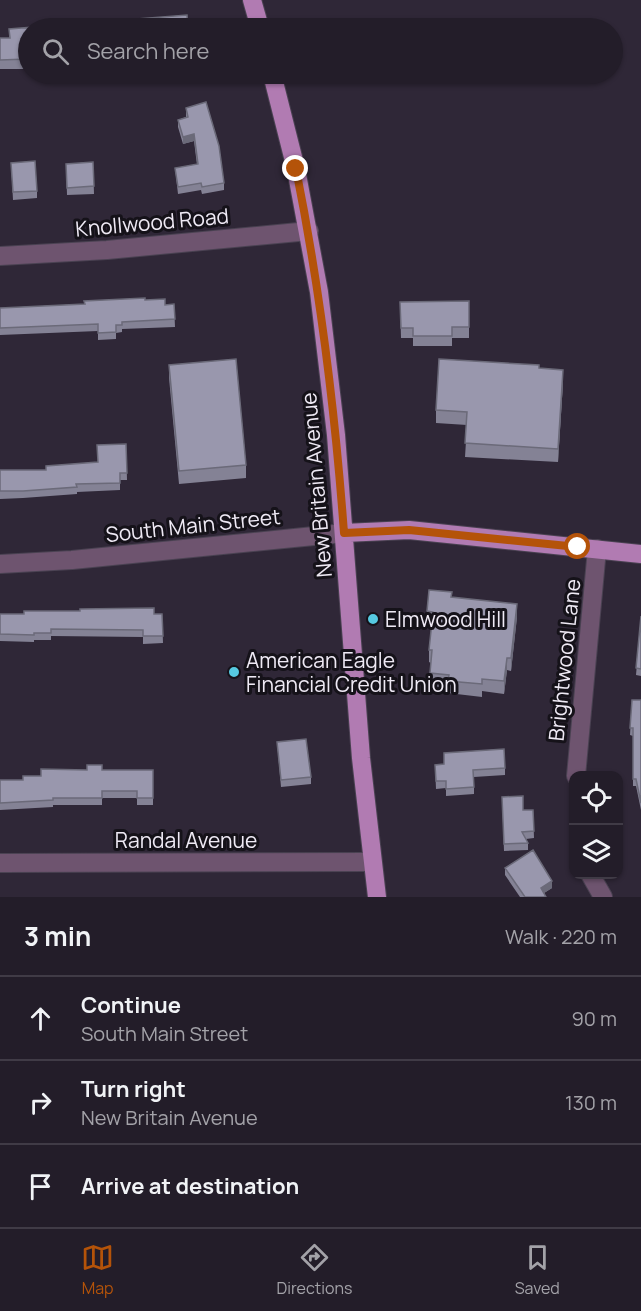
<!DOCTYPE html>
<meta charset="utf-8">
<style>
body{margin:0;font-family:Manrope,sans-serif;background:#2b2631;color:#f1f3f6}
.controls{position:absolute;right:18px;bottom:18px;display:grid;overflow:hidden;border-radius:12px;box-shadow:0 2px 4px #0004}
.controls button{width:54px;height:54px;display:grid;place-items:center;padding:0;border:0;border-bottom:2px solid #403b46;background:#231d29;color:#f1f3f6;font:30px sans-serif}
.stop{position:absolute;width:18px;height:18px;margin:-14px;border:4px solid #b45309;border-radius:50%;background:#fff}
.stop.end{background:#b45309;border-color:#fff;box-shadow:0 2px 6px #0008}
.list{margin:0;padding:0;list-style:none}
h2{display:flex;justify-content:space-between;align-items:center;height:78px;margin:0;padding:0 24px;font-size:26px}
h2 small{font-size:20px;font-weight:400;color:#a3a2a8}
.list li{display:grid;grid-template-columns:39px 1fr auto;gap:18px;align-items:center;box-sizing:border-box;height:84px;padding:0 24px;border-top:2px solid #403b46}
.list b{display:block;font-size:22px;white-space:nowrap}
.list p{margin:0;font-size:20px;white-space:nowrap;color:#a3a2a8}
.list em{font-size:20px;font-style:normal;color:#a3a2a8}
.icon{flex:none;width:33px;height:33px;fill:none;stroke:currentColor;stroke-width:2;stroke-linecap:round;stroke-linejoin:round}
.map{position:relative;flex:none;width:641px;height:897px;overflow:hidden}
.search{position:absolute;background:#231d29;box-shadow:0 2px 4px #0004;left:18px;right:18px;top:18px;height:66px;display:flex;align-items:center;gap:15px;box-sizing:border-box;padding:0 21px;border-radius:33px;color:#a3a2a8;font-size:22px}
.sheet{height:330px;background:#231d29}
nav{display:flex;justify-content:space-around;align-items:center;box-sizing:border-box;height:84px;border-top:2px solid #403b46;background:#231d29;font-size:16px;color:#a3a2a8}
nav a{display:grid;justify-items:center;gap:3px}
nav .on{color:#b45309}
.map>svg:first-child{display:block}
</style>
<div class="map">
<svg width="641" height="897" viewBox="0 0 641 897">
<rect width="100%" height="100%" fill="#2f2737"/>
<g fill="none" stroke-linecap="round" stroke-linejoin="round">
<g stroke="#4a4252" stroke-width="20">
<path id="minor" d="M0,256L107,250L309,231
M0,564L72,560L344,533
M576,776L597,549
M0,863L372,862
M590,874L603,897"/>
</g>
<g stroke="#4a4252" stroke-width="20">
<path id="major" d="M252,0L260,28
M272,74L296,169L319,292L336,435L361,758L377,897
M344,533L409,530L641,554"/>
</g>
<use href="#minor" stroke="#6e546f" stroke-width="18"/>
<use href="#major" stroke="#b17bb2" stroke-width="18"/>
</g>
<path fill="#848295" d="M28,28V69H0V38H9V29Z
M97,74H115L97,75Z
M186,108L224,183V190L202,194L201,190L178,194L175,168L197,165L194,141L183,144L178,127V120L186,117Z
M93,162L94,194L67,195L66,164Z
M11,163L37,191V198L13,200Z
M145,300L165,305L174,304L175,327L122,329V332L116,333V339L98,340V331L0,335V308L85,304Z
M469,301V338H452V346H413V338H401L400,302Z
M169,365L246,465V478L179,484L169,378Z
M539,368L563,383L558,462L465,457L467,425L436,423V410Z
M126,444L127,480H120V490L77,492V494L23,498L0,499V470H46L97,462Z
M452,597L517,617L511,671L507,670L504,694L482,691V697L448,693V688L430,686L431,663L429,662V650L432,624H427V611Z
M0,614H162L163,643L143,644V637L51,636V640H34V642L0,641Z
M641,616V676L636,675Z
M632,700H641V810L636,786H633V736L630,735Z
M277,742L311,777V784L281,787Z
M444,753L505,768V775L474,777V794L446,796V788L436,789L435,765L444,764Z
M102,770H153V805H137V798H102V805H53V807L0,810V780H23L41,776Z
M502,797L523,810H533L534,838L526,839L528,843V850L504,851Z
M505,868L552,888L544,893L546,897H520L505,875Z"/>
<path fill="#6b6a79" d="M194,134V141L183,144V137Z
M563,370V383L558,462V449Z
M517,604V617L511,671V658Z
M507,658V670L504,694V681Z
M552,881V888L541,895V888Z"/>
<path fill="#9997ad" stroke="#6b6a79" stroke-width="1.5" d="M187,15L188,28H28V59L0,60V38H10L9,29Z
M206,102L219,146L224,183L202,187L201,183L178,187L175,168L198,164L194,134L183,137L178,120L188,117L186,108Z
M35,161L37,191L13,192L11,163Z
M93,162L94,186L67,188L66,164Z
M145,298V300L165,299V305L174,304L175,319L122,322V325H116V332L98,333V324L0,328V308L85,304L84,301Z
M469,301V327H452V336H413V328H401L400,302Z
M236,359L246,465L179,471L169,365Z
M439,359L539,365V368L563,370L558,449L465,443L467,412L436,410Z
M126,444L127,473H120V483L76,484L77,487L23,491H0V470H46V466L98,462L97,445Z
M429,590L452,592L451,597L517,604L511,658H507L504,681L482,679V684L448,681L449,675L430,673L432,650H429L433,612L427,611Z
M154,608V614H162L163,636H143V630L51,629V633H34V635L0,634V614H24V611H80V609Z
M641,616V669L636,668Z
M632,700H641V803L636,779H633V728H630Z
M306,739L311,777L281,780L277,742Z
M504,749L505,768L473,770L474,787L446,789V781H436L435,765L444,764V753Z
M87,765H102V770H153V798H137V791H102V798H53V800L0,803V780H23V776H41V769L87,770Z
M523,796V810H533L534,831L522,832L528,843L504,844L502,797Z
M533,850L552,881L541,888L546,897H525L505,868Z"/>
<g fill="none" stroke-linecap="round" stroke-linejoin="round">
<path stroke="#b45309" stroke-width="8" d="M296,169C320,289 335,410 344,533L409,530L578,547"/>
</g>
<g fill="#56c9e1" stroke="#151219" stroke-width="2">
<circle cx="373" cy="619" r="6"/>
<circle cx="234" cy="672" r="6"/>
</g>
<g text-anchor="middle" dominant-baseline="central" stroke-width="6" stroke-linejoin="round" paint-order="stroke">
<g font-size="21" fill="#efeaf5" stroke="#151219">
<text transform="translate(152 222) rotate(-5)">Knollwood Road</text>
<text transform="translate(316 485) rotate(-95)">New Britain Avenue</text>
<text transform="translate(193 525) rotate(-6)">South Main Street</text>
<text transform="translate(564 660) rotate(-84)">Brightwood Lane</text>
<text x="186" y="840">Randal Avenue</text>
</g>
<g font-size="21" fill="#efeaf5" stroke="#151219" text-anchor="start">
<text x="385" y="619">Elmwood Hill</text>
<text x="246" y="660">American Eagle<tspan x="246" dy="24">Financial Credit Union</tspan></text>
</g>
</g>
</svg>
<div class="controls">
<button><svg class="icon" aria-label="locate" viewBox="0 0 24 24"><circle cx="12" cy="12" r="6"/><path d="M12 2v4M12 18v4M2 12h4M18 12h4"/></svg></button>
<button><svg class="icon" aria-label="layers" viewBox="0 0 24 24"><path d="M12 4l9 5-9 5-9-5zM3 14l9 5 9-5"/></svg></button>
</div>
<div class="stop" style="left:578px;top:547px"></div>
<div class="stop end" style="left:296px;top:169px"></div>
<div class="search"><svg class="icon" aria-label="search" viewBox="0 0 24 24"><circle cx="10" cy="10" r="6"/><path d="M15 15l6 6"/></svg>Search here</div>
</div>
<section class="sheet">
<h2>3 min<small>Walk · 220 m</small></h2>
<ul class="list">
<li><svg class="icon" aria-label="ahead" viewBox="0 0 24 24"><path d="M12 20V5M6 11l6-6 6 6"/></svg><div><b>Continue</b><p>South Main Street</p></div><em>90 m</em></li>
<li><svg class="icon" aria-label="right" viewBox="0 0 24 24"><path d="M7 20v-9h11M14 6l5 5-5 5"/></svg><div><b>Turn right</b><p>New Britain Avenue</p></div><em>130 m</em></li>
<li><svg class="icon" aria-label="arrive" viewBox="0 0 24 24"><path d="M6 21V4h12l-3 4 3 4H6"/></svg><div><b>Arrive at destination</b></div></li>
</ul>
</section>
<nav>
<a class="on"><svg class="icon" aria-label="map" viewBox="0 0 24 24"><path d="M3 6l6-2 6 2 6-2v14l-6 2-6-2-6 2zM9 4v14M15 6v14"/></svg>Map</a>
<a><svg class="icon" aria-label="directions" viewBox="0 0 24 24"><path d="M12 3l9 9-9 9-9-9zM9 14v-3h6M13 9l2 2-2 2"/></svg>Directions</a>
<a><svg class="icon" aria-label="saved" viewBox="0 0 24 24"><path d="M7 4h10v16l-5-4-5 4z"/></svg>Saved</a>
</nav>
